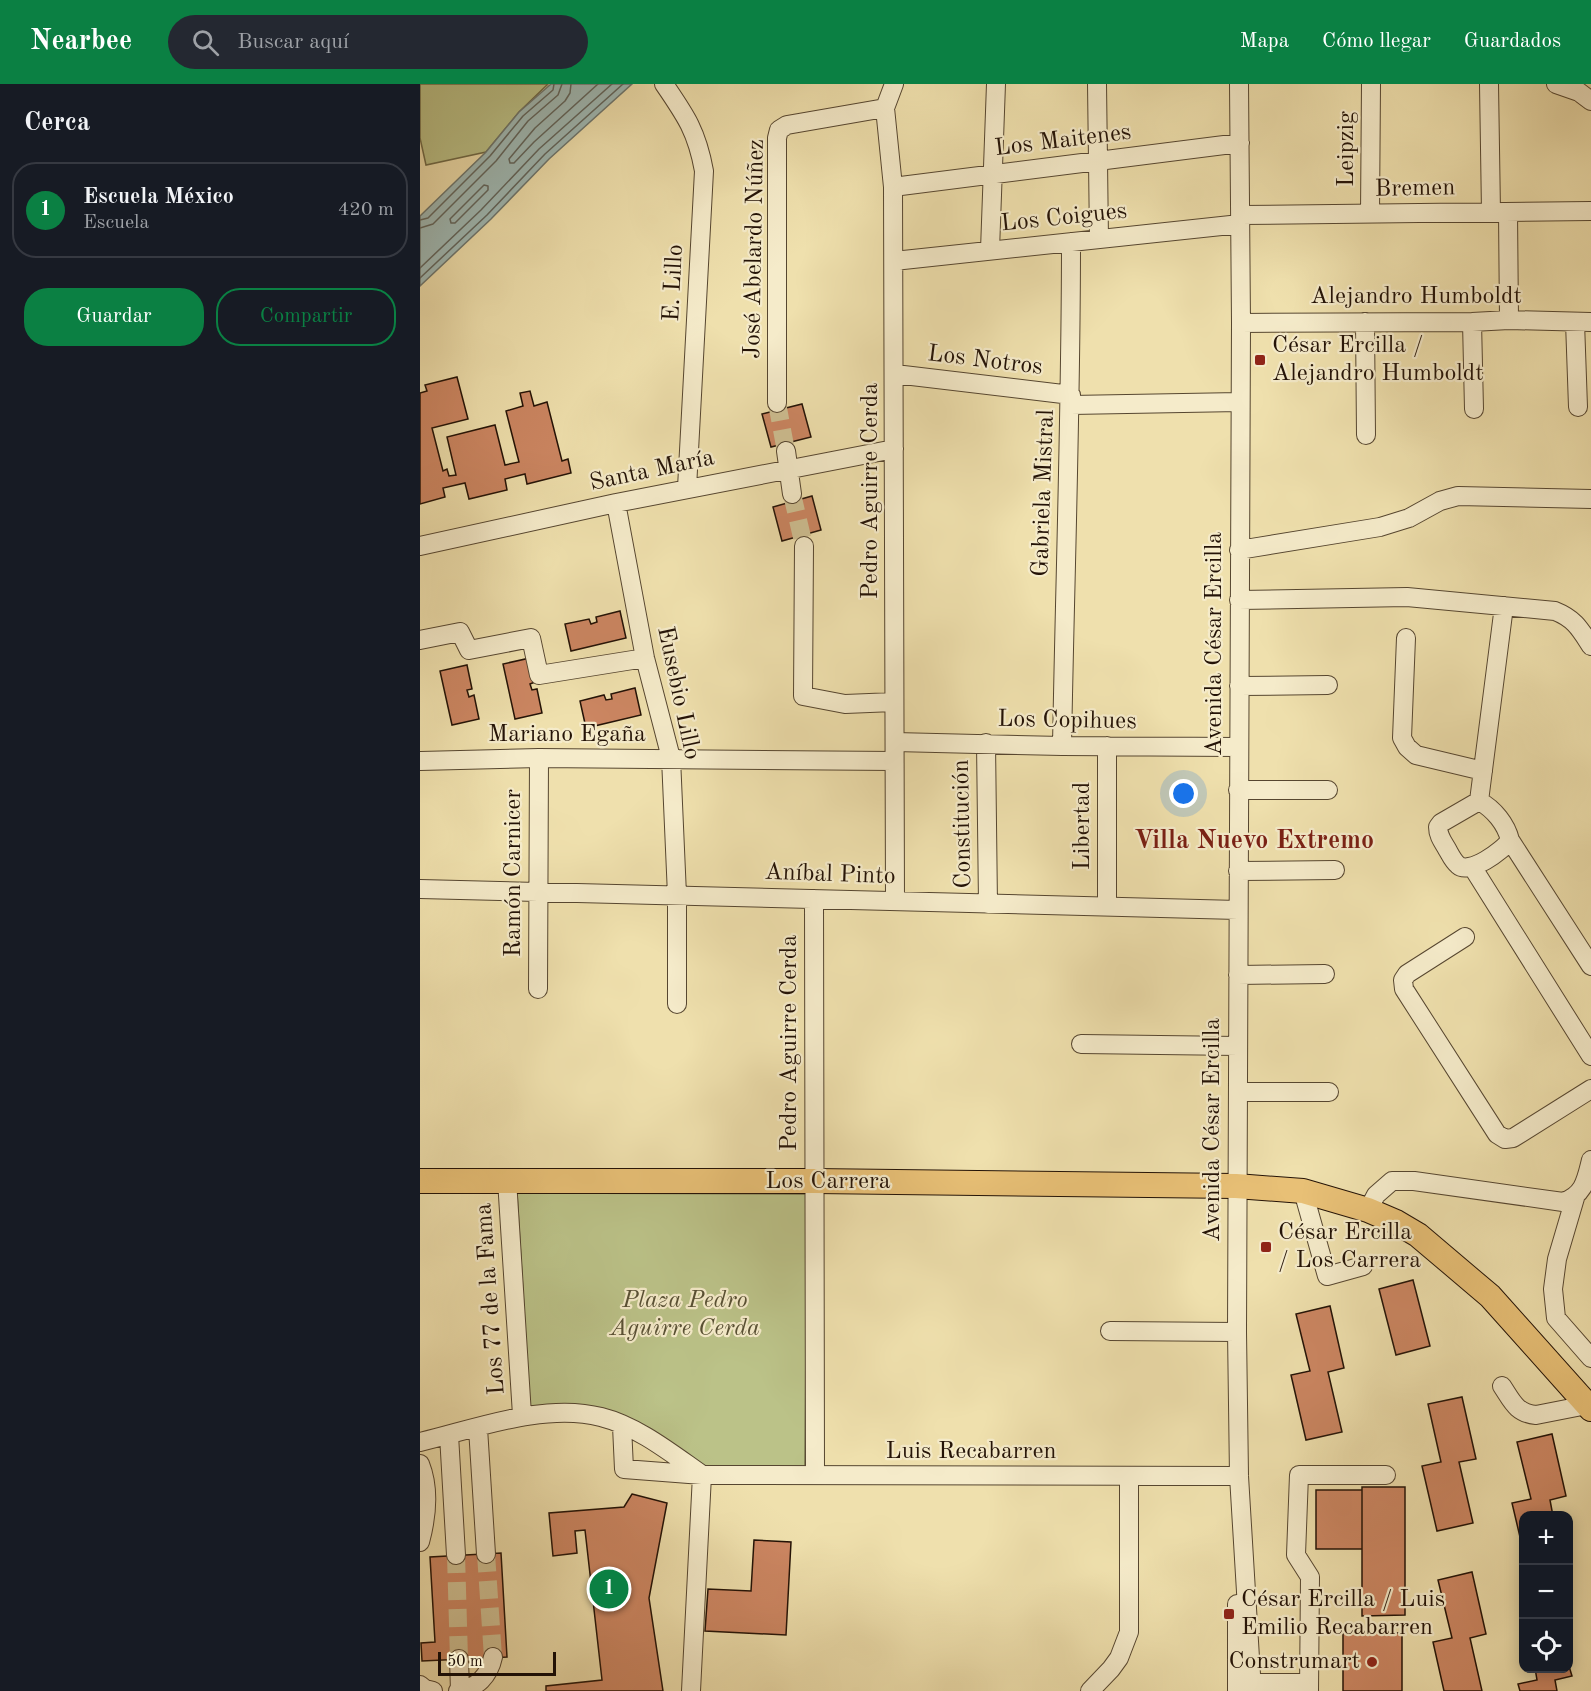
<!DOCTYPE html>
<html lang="es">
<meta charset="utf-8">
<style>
body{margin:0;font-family:"Old Standard TT",serif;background:#242831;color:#f1f3f6}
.controls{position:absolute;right:18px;bottom:18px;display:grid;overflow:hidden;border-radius:12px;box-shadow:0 3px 15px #0003}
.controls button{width:54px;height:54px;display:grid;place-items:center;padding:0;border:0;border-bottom:2px solid #363941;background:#171b24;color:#f1f3f6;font:30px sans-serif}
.scale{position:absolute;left:18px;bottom:15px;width:118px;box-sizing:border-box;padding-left:6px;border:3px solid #231206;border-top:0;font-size:16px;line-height:21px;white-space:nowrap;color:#231206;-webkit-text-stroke:4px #f5ebca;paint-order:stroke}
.you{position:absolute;left:764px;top:710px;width:21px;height:21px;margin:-15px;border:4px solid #fff;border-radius:50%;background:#1a73e8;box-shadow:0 0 0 9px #1a73e833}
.badge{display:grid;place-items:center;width:39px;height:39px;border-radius:50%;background:#0b8043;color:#fff;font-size:20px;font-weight:700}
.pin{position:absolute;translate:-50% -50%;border:3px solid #fff;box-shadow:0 2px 6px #0006}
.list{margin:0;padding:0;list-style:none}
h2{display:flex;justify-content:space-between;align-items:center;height:78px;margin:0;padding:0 24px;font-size:26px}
h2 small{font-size:20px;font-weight:400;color:#9ea1a6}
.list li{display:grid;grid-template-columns:39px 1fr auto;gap:18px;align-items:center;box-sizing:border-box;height:96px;margin:0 12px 12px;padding:0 12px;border:2px solid #363941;border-radius:24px}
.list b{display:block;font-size:22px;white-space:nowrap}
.list p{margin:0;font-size:20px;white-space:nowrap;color:#9ea1a6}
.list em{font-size:20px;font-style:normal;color:#9ea1a6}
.actions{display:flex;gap:12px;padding:18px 24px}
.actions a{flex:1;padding:14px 0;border:2px solid #0b8043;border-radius:24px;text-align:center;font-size:21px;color:#0b8043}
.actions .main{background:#0b8043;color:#fff}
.icon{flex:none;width:33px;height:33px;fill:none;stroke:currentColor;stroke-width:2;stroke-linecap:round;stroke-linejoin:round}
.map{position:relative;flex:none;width:1171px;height:1607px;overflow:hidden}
header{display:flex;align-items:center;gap:36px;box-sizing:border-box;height:84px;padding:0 30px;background:#0b8043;color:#fff}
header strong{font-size:28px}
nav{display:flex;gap:33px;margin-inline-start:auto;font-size:21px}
.search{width:420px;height:54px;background:#242831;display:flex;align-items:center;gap:15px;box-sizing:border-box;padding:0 21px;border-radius:33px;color:#9ea1a6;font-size:22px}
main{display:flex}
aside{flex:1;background:#171b24}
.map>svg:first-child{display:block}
</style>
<header>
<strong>Nearbee</strong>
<div class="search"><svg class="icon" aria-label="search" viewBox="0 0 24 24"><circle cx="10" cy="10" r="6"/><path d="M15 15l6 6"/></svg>Buscar aquí</div>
<nav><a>Mapa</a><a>Cómo llegar</a><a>Guardados</a></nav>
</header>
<main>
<aside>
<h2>Cerca<small></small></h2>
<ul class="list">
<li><span class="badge">1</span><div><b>Escuela México</b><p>Escuela</p></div><em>420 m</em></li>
</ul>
<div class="actions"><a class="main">Guardar</a><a>Compartir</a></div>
</aside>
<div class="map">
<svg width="1171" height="1607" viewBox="0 0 1171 1607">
<rect width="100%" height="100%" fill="#efe0ad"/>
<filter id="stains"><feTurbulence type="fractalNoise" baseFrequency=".00333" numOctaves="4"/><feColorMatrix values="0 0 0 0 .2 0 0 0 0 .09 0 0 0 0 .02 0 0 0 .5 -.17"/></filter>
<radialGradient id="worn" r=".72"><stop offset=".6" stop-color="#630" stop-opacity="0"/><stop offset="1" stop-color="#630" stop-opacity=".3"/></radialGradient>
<path fill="#bbc288" stroke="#6f6a47" stroke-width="1.5" d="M0,0H128L99,28L66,68L6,81L0,54Z
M97,1109L387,1110L385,1388L286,1386L224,1345L110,1325Z"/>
<path fill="#9fbab6" stroke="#6d7770" stroke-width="1.5" d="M131,0H212L129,75L71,135L0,202V132L66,68L99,28Z"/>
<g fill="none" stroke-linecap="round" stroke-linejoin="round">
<path stroke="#61665e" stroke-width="1.5" d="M151,0L150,9L145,17L115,44L89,75L90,79H94L114,58L178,0
M64,101L68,102V106L35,139H31L30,135Z
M0,136L8,134L70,72L103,32L133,6L134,0
M0,144L13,140L76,77L108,37L138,11L142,0
M0,184L61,126L119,65L192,0
M0,194L67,131L125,70L203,0"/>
</g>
<path fill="#cc8662" stroke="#231206" stroke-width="1.5" d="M37,293L48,335L12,344L23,387L27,385L29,392L36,391L27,353L75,341L85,381L99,378L86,327L103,322L100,309L110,307L114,322L127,318L142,377L148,375L151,389L107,400L105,390L85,395L87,406L49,415L45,399L23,404L25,413L0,420V309L7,307L5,301Z
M382,320L391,353L351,363L342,330Z
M392,412L401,446L362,457L353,423Z
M200,527L206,554L151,567L145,540L169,535L171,540L177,538L176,533Z
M110,574L115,598L110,600L112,606L117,605L122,629L95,635L83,580Z
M47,581L52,605L47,606L49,613L54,611L59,635L32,641L20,587Z
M215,604L221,631L166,644L160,617L184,611L186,616L192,615L191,610Z
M993,1196L1010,1262L976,1271L959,1205Z
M910,1222L924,1284L908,1288L922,1348L886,1356L871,1291L890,1287L876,1230Z
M1042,1313L1056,1375L1039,1378L1053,1439L1017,1447L1002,1382L1021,1378L1008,1320Z
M1132,1350L1146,1412L1130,1416L1133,1432H1104V1470L1092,1419L1111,1415L1097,1358Z
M942,1403H985V1531L942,1532Z
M896,1406H942V1465H896Z
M212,1410L247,1419L229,1514L243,1607H126V1602L182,1596L165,1446L155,1447L157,1469L133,1472L129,1429L204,1423Z
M334,1456L371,1458L366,1551L285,1547L288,1505L331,1507Z
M81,1469L87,1573L2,1577L1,1559L15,1558L10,1473Z
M1052,1488L1066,1550L1050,1554L1062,1607H1024L1013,1558L1032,1554L1018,1496Z
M923,1549H982V1607H923Z
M1148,1579L1152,1592L1135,1596L1137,1607H1100L1098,1600L1117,1596L1115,1584H1148Z"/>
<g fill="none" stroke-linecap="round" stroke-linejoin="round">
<path stroke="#d0c194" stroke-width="18" stroke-dasharray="18 9" stroke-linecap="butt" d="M357,319L366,367
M372,410L384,462
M66,1470L73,1573
M36,1471L39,1575"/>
<g stroke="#564630" stroke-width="20">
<path id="minor" d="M244,0C266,32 277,48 284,87L267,404
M474,0L465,24L473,103L475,817
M677,0L679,155
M819,0L821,239L817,1248L819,1392L832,1607
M1069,0L1071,128
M1136,0L1159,8L1171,17
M473,103L820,59
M1088,128L1089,236
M950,130L951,0
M820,131L1171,127
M570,166L576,0
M474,177L820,140
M945,238L946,351
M1052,238L1054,325
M1155,238L1158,323
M821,239L1052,238L1089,236L1171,238
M475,290L651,311
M357,319V54L359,46L367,41L465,24
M651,321L819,318
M366,367L372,410
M196,419L225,574L251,674L257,811V920
M0,462L196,419L474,365
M384,462L383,612L425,620L474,618
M819,466L960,443L989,434L1020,417L1038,412L1171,415
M819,516L987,513L1135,527C1155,535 1160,545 1171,562
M986,554L982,654L987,663L996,671L1063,687
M0,556L40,548L49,566L111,554L119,591L225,574
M819,602L908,601
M475,658L642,662L818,663
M566,659L568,820
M642,662C645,494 651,326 651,158
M0,677L119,674L474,677
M818,706H908
M1059,717C1074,725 1086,740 1090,756C1083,767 1049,791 1038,781C1033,777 1030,770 1027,765C1023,758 1018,752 1018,743L1021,739Z
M1059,717L1084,522
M1090,756L1171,882
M1053,784L1171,972
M818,787L915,786
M0,805L818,826
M394,815L395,1391
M687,823V662
M1045,853L987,890L983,896L984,905L1077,1050L1085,1055L1093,1054L1171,1005
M818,891L905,890
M118,905L119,674
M661,960L818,962
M818,1008H909
M87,1096L102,1331
M883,1107L907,1192L943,1182
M1155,1114L1137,1175L1133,1205L1136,1234L1171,1274
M948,1126L956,1111L972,1097H994L1143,1118C1164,1111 1166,1096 1171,1076
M690,1247L817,1248
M1082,1302C1092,1317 1096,1329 1116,1331L1167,1321
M202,1342L204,1385L282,1391L819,1392
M58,1344L66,1470
M29,1351L36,1471
M0,1358C55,1345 125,1318 181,1333C217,1342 251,1369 281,1390
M0,1380C10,1405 7,1432 0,1458
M39,1575L40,1607
M832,1599H889
M0,1601L5,1605L13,1607
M38,1607C57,1604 69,1592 73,1573
M271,1607L282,1391
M670,1607L691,1585L699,1574L709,1548V1392
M817,1607V1520
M889,1607L890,1493L876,1471L879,1391H966"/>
</g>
<g stroke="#231206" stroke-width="26">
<path id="major" d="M0,1097H395L816,1102L883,1107L948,1126L976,1138L998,1151L1070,1212L1171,1325"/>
</g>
<use href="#minor" stroke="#f5ebca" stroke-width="18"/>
<use href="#major" stroke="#e8c076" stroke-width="24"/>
</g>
<g fill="#8f2418" stroke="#f5ebca" stroke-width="2">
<rect x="834" y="270" width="12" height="12" rx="3"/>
<rect x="840" y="1157" width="12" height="12" rx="3"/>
<rect x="803" y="1524" width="12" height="12" rx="3"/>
<circle cx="952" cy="1578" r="6"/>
</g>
<g text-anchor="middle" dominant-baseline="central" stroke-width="4.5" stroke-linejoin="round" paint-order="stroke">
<g font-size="24" fill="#231206" stroke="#f5ebca">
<text transform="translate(643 57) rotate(-7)">Los Maitenes</text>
<text transform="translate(927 65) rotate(-90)">Leipzig</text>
<text transform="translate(995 105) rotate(-1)">Bremen</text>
<text transform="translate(644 134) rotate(-6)">Los Coigues</text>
<text transform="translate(335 165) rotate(-89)">José Abelardo Núñez</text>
<text transform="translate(254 199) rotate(-87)">E. Lillo</text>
<text x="996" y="213">Alejandro Humboldt</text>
<text transform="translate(565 277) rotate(7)">Los Notros</text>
<text transform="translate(232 387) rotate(-12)">Santa María</text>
<text transform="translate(451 407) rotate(-90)">Pedro Aguirre Cerda</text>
<text transform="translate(624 409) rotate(-88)">Gabriela Mistral</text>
<text transform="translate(795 560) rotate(-90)">Avenida César Ercilla</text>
<text transform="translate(258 609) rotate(78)">Eusebio Lillo</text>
<text transform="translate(647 637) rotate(1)">Los Copihues</text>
<text x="147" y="651">Mariano Egaña</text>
<text transform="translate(543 740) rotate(-91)">Constitución</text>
<text transform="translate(663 742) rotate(-90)">Libertad</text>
<text transform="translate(94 789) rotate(-90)">Ramón Carnicer</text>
<text transform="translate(410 791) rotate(2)">Aníbal Pinto</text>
<text transform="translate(370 959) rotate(-90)">Pedro Aguirre Cerda</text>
<text transform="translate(793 1046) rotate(-90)">Avenida César Ercilla</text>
<text x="408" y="1098">Los Carrera</text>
<text transform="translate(71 1215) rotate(-94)">Los 77 de la Fama</text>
<text x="551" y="1368">Luis Recabarren</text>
</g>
<g font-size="24" fill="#231206" stroke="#f5ebca" text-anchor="start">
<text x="852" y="262">César Ercilla /<tspan x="852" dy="28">Alejandro Humboldt</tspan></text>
<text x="858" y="1149">César Ercilla<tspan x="858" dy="28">/ Los Carrera</tspan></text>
<text x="821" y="1516">César Ercilla / Luis<tspan x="821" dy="28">Emilio Recabarren</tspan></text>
<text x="940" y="1578" text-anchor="end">Construmart</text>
</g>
<g font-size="24" font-style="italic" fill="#585034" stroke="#f5ebca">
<text x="265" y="1217">Plaza Pedro<tspan x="265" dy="28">Aguirre Cerda</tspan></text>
</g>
<g font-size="26" font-weight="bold" fill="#7a1f14" stroke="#f5ebca">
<text x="834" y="757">Villa Nuevo Extremo</text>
</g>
</g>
<rect width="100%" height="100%" filter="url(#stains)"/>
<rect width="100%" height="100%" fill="url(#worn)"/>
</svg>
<div class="controls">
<button>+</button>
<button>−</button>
<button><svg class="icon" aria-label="locate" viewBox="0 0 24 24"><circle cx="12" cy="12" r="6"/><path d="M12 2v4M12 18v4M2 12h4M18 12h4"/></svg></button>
</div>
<div class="scale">50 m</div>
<div class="you"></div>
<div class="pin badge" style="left:189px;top:1505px">1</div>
</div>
</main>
